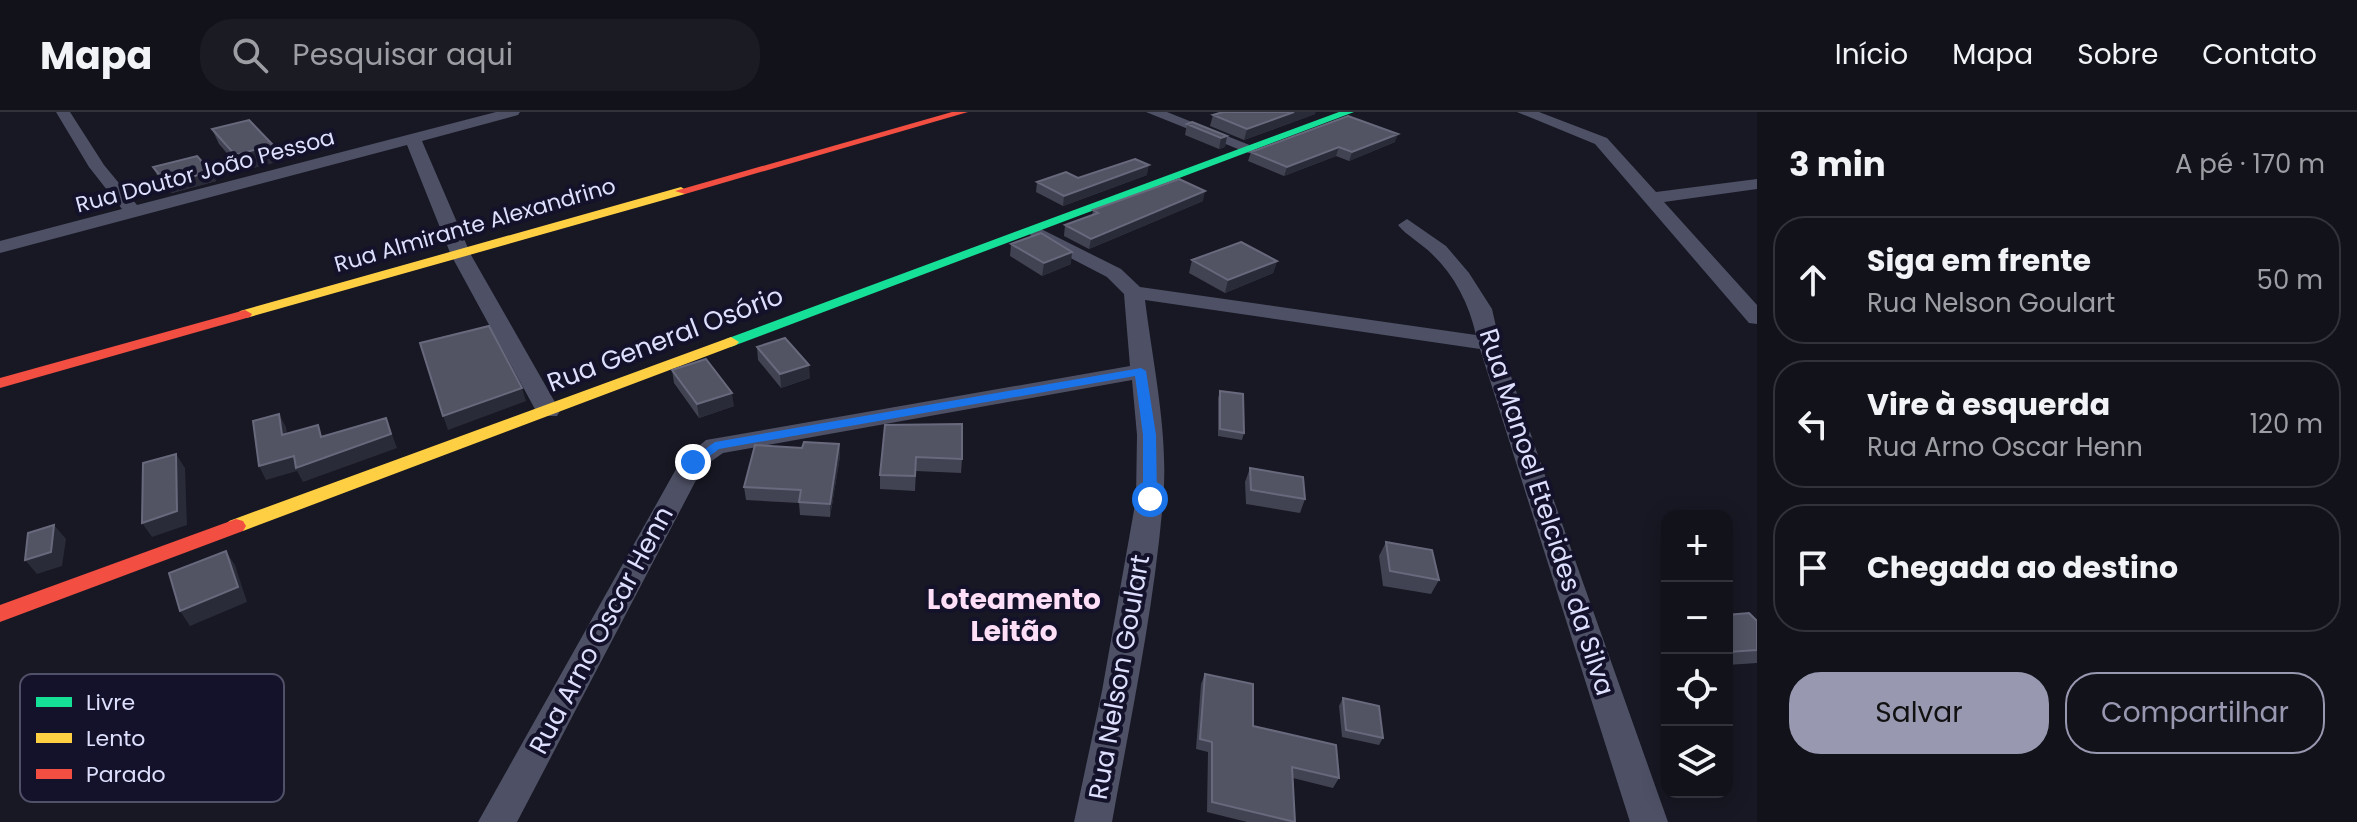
<!DOCTYPE html>
<html lang="pt">
<meta charset="utf-8">
<style>
body{margin:0;font-family:Poppins,sans-serif;background:#1b1b24;color:#f1f3f6}
.controls{position:absolute;right:24px;bottom:24px;display:grid;overflow:hidden;border-radius:16px;box-shadow:0 4px 20px #0003}
.controls button{width:72px;height:72px;display:grid;place-items:center;padding:0;border:0;border-bottom:2px solid #31323a;background:#12121b;color:#f1f3f6;font:40px sans-serif}
.stop{position:absolute;width:24px;height:24px;margin:-18px;border:6px solid #1a73e8;border-radius:50%;background:#fff}
.stop.end{background:#1a73e8;border-color:#fff;box-shadow:0 2px 8px #0008}
.list{margin:0;padding:0;list-style:none}
h2{display:flex;justify-content:space-between;align-items:center;height:104px;margin:0;padding:0 32px;font-size:34px}
h2 small{font-size:26px;font-weight:400;color:#9c9ea3}
.list li{display:grid;grid-template-columns:52px 1fr auto;gap:24px;align-items:center;box-sizing:border-box;height:128px;margin:0 16px 16px;padding:0 16px;border:2px solid #31323a;border-radius:32px}
.list b{display:block;font-size:30px;white-space:nowrap}
.list p{margin:0;font-size:26px;white-space:nowrap;color:#9c9ea3}
.list em{font-size:26px;font-style:normal;color:#9c9ea3}
.actions{display:flex;gap:16px;padding:24px 32px}
.actions a{flex:1;padding:18px 0;border:2px solid #9899b1;border-radius:32px;text-align:center;font-size:28px;color:#9899b1}
.actions .main{background:#9899b1;color:#111}
.icon{flex:none;width:44px;height:44px;fill:none;stroke:currentColor;stroke-width:2;stroke-linecap:round;stroke-linejoin:round}
.map{position:relative;flex:none;width:1757px;height:710px;overflow:hidden}
header{display:flex;align-items:center;gap:48px;box-sizing:border-box;height:112px;padding:0 40px;background:#12121b;border-bottom:2px solid #31323a}
header strong{font-size:38px}
nav{display:flex;gap:44px;margin-inline-start:auto;font-size:28px}
.search{width:560px;height:72px;background:#1b1b24;display:flex;align-items:center;gap:20px;box-sizing:border-box;padding:0 28px;border-radius:32px;color:#9c9ea3;font-size:30px}
main{display:flex}
aside{flex:1;background:#12121b}
.map>svg:first-child{display:block}
</style>
<header>
<strong>Mapa</strong>
<div class="search"><svg class="icon" aria-label="search" viewBox="0 0 24 24"><circle cx="10" cy="10" r="6"/><path d="M15 15l6 6"/></svg>Pesquisar aqui</div>
<nav><a>Início</a><a>Mapa</a><a>Sobre</a><a>Contato</a></nav>
</header>
<main>
<div class="map">
<svg width="1757" height="710" viewBox="0 0 1757 710">
<rect width="100%" height="100%" fill="#181824"/>
<g fill="none" stroke-linecap="round" stroke-linejoin="round">
<path fill="#4e5065" fill-rule="evenodd" d="M56,0H70L104,53L137,93L496,0H520L518,3L422,29L471,143L560,299L557,304H539L536,299L451,143L407,33L0,141V129L122,97L89,55Z
M1146,0H1167L1257,36L1249,41L1243,39Z
M1517,0H1539L1607,26L1656,80L1757,67V77L1664,90L1757,193V212L1749,211L1595,32Z
M1407,107L1446,134L1469,161L1492,197L1500,232L1542,355L1668,710H1630L1480,237L1145,188C1153,253 1169,323 1163,389C1154,496 1131,605 1112,710H1074L1102,579L1136,387L1137,323L1132,268L723,341L703,355L517,710H478L680,350L706,328L1130,254L1124,182L1107,165L1032,126L1030,122L1032,118L1039,116L1121,157L1140,175L1476,223C1469,192 1455,164 1432,142C1421,131 1407,124 1398,113Z"/>
<path fill="#16e098" fill-rule="evenodd" d="M1339,0H1354L736,233L731,235L723,230L726,227Z"/>
<path fill="#ffcf43" fill-rule="evenodd" d="M681,75L687,79L685,82L250,205L245,206L238,202L240,199Z
M731,225L739,230L736,233L243,419H229L226,414L229,409Z"/>
<path fill="#f24e42" fill-rule="evenodd" d="M952,0H968L685,82L675,79Z
M245,198L252,202L250,205L0,276V266Z
M236,407L243,409L246,414L243,419L0,510V493Z"/>
</g>
<path fill="#424352" d="M1315,2L1244,28L1210,14L1213,3Z
M1187,12L1227,24L1225,35L1219,37L1185,23Z
M212,17L280,49L242,59L219,32Z
M1395,30L1349,49L1336,44L1284,64L1248,49L1251,40Z
M153,55L211,60L216,69L172,81L158,65Z
M1147,63L1063,94L1036,80L1037,70L1078,66Z
M1203,89L1089,137L1064,124L1065,113L1092,103L1093,98Z
M1011,132L1071,152L1042,164L1010,144Z
M1192,148L1277,149L1273,161L1225,181L1189,161Z
M757,235L810,266L781,276L758,248Z
M672,258L734,294L699,306L674,271Z
M1220,279L1244,321L1242,328L1218,324V286Z
M885,313L962,347L961,361L916,359L915,379L880,377V363Z
M839,332L840,344L830,405L800,403L799,391L746,388L744,375L802,336Z
M1250,356L1305,387L1300,401L1246,392L1245,370Z
M1386,430L1439,468L1431,482L1383,474L1379,444Z
M1727,503L1757,509V551L1727,553Z
M1205,562L1253,614L1339,666L1333,676L1293,666L1295,710H1247L1207,700L1208,640L1196,637L1201,572Z
M1343,586L1383,626L1379,633L1342,625L1339,594Z"/>
<path fill="#2a2b38" d="M1294,0H1316L1315,2L1244,28L1247,17Z
M1398,22L1395,30L1349,49L1352,40Z
M1227,24L1225,35L1219,37L1221,26Z
M273,33L280,49L242,59L235,43Z
M1339,35L1336,44L1284,64L1287,55Z
M1149,53L1147,63L1063,94L1064,84Z
M211,60L216,69L172,81L166,71Z
M1205,79L1203,89L1089,137L1091,127Z
M1072,140L1071,152L1042,164L1044,151Z
M1277,149L1273,161L1225,181L1228,168Z
M809,253L810,266L781,276L780,262Z
M522,276L526,289L448,318L443,304Z
M732,281L734,294L699,306L697,292Z
M279,302L286,315L290,337L282,323Z
M386,306L397,336L303,370L297,359L266,368L259,354Z
M839,332L840,344L830,405V392Z
M176,342L185,356L187,413L152,425L142,411Z
M54,413L66,427L62,454L37,462L25,448Z
M226,439L235,453L247,490L190,514L180,499Z"/>
<path fill="#525464" stroke="#68697c" stroke-width="2" d="M1223,0H1294L1247,17L1213,3Z
M1348,4L1398,22L1352,40L1339,35L1287,55L1251,40Z
M249,8L273,33L235,43L212,17Z
M1192,10L1227,24L1221,26L1187,12Z
M197,44L211,60L166,71L153,55Z
M1135,47L1149,53L1064,84L1037,70L1066,60L1078,66Z
M1179,67L1205,79L1091,127L1065,113L1098,101L1093,98Z
M1041,121L1072,140L1044,151L1011,132Z
M1241,130L1277,149L1228,168L1192,148Z
M489,214L522,276L443,304L420,231Z
M785,226L809,253L780,262L757,235Z
M706,247L732,281L697,292L672,258Z
M1220,279L1243,282L1244,321L1220,317Z
M279,302L282,323L318,313L321,325L386,306L391,322L296,356L294,344L259,354L253,309Z
M962,312V347L916,345L915,364L880,363L885,313Z
M804,330L839,332L830,392L799,390L801,378L744,375L755,333L802,336Z
M176,342L177,399L142,411L143,351Z
M1250,356L1303,365L1305,387L1251,378Z
M54,413L51,440L25,448L28,421Z
M1386,430L1432,438L1439,468L1390,459Z
M226,439L238,475L180,499L169,461Z
M1749,501L1757,509V538L1728,540L1727,539V503Z
M1205,562L1253,572V614L1336,633L1339,666L1292,655L1295,710L1212,690V630L1200,627Z
M1343,586L1379,594L1383,626L1346,618Z"/>
<path fill="#1a73e8" d="M1141,256L1146,259L1156,323L1157,387L1150,392L1143,387V323L1135,264L719,337L698,353L687,350L715,330Z"/>
<g text-anchor="middle" dominant-baseline="central" stroke-width="8" stroke-linejoin="round" paint-order="stroke">
<g font-size="22" fill="#dddffd" stroke="#13122a">
<text transform="translate(205 59) rotate(-15)">Rua Doutor João Pessoa</text>
<text transform="translate(475 113) rotate(-16)">Rua Almirante Alexandrino</text>
</g>
<g font-size="26" fill="#dddffd" stroke="#13122a">
<text transform="translate(665 227) rotate(-21)">Rua General Osório</text>
<text transform="translate(1547 400) rotate(72)">Rua Manoel Etelcides da Silva</text>
<text transform="translate(601 518) rotate(-62)">Rua Arno Oscar Henn</text>
<text transform="translate(1119 565) rotate(-80)">Rua Nelson Goulart</text>
</g>
<g font-size="28" font-weight="bold" fill="#fedff7" stroke="#13122a">
<text x="1014" y="487">Loteamento<tspan x="1014" dy="32">Leitão</tspan></text>
</g>
</g>
<rect x="20" y="562" width="264" height="128" rx="12" fill="#13122a" stroke="#505069" stroke-width="2"/>
<rect x="36" y="585" width="36" height="10" fill="#16e098"/>
<rect x="36" y="621" width="36" height="10" fill="#ffcf43"/>
<rect x="36" y="657" width="36" height="10" fill="#f24e42"/>
<g font-size="22" fill="#dddffd">
<text x="86" y="598">Livre</text>
<text x="86" y="634">Lento</text>
<text x="86" y="670">Parado</text>
</g>
</svg>
<div class="controls">
<button>+</button>
<button>−</button>
<button><svg class="icon" aria-label="locate" viewBox="0 0 24 24"><circle cx="12" cy="12" r="6"/><path d="M12 2v4M12 18v4M2 12h4M18 12h4"/></svg></button>
<button><svg class="icon" aria-label="layers" viewBox="0 0 24 24"><path d="M12 4l9 5-9 5-9-5zM3 14l9 5 9-5"/></svg></button>
</div>
<div class="stop" style="left:1150px;top:387px"></div>
<div class="stop end" style="left:693px;top:350px"></div>
</div>
<aside>
<h2>3 min<small>A pé · 170 m</small></h2>
<ul class="list">
<li><svg class="icon" aria-label="ahead" viewBox="0 0 24 24"><path d="M12 20V5M6 11l6-6 6 6"/></svg><div><b>Siga em frente</b><p>Rua Nelson Goulart</p></div><em>50 m</em></li>
<li><svg class="icon" aria-label="left" viewBox="0 0 24 24"><path d="M17 20v-9H6M10 6l-5 5 5 5"/></svg><div><b>Vire à esquerda</b><p>Rua Arno Oscar Henn</p></div><em>120 m</em></li>
<li><svg class="icon" aria-label="arrive" viewBox="0 0 24 24"><path d="M6 21V4h12l-3 4 3 4H6"/></svg><div><b>Chegada ao destino</b></div></li>
</ul>
<div class="actions"><a class="main">Salvar</a><a>Compartilhar</a></div>
</aside>
</main>
